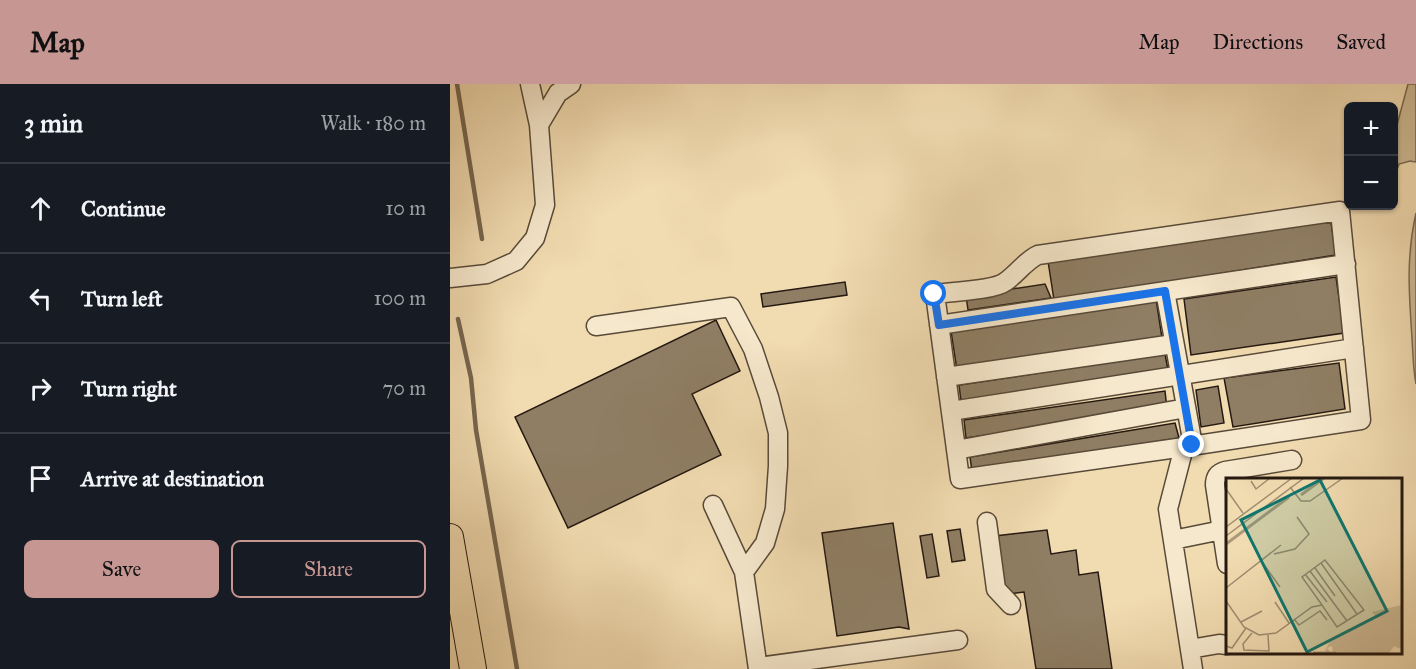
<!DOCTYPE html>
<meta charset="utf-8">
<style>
body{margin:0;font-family:"IM FELL Great Primer",serif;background:#242831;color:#f1f3f6}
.controls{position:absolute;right:18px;top:18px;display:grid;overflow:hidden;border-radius:9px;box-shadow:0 2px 4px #0004}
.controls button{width:54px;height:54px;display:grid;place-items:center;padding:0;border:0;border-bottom:2px solid #363941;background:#171b24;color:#f1f3f6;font:30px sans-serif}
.stop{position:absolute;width:18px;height:18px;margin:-14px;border:4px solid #1a73e8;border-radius:50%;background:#fff}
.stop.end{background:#1a73e8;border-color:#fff;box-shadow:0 2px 6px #0008}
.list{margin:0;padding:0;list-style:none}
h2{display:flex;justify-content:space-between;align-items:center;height:78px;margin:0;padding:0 24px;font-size:26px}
h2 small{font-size:20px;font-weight:400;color:#9ea1a6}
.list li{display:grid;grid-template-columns:39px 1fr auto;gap:18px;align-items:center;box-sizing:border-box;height:90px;padding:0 24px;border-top:2px solid #363941}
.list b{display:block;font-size:22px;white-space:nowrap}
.list em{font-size:20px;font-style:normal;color:#9ea1a6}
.actions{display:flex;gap:12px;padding:18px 24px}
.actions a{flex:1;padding:14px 0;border:2px solid #c59692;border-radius:9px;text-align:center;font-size:21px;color:#c59692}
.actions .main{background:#c59692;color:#111}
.icon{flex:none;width:33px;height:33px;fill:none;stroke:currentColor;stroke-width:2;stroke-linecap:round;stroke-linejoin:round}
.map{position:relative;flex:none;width:966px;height:585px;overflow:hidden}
header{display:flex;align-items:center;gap:36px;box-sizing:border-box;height:84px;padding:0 30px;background:#c59692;color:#111}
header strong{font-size:28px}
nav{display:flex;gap:33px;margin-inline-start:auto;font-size:21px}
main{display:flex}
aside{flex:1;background:#171b24}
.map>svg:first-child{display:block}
</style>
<header>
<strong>Map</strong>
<nav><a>Map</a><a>Directions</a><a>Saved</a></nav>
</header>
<main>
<aside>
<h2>3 min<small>Walk · 180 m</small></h2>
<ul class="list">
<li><svg class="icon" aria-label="ahead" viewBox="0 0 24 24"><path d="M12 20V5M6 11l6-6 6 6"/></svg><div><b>Continue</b></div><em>10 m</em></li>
<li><svg class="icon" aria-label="left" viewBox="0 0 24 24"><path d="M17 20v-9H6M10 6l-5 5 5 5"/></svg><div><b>Turn left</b></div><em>100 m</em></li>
<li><svg class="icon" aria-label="right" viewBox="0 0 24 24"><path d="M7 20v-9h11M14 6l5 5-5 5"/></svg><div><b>Turn right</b></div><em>70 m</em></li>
<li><svg class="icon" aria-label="arrive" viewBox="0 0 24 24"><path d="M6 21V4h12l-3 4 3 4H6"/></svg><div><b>Arrive at destination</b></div></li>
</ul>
<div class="actions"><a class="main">Save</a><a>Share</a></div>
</aside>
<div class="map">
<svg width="966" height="585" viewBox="0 0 966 585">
<rect width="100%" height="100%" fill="#f1dbb0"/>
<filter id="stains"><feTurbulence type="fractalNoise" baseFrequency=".00333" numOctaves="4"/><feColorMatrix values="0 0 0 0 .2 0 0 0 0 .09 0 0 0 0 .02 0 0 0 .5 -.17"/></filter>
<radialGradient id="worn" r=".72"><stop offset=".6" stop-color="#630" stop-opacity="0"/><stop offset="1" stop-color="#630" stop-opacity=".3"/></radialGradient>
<path fill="#ceba95" stroke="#7a6a53" stroke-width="1.5" d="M958,0H966V78L960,77L949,80L945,91L944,92V52Z
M966,129V300C963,285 963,269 962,254C959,210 956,173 966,129Z"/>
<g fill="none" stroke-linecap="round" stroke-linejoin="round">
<path stroke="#766650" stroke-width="4.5" d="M7,0L32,155
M8,235L21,294L26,346L67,585"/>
</g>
<path fill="#8f7e64" stroke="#251911" stroke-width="1.5" d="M880,132L886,171L604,216L598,177Z
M886,193L894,249L741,271L734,215Z
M395,198L397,211L313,223L311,210Z
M595,200L601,214L518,226L516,212Z
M706,215L712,254L507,286L501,247Z
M266,236L290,287L242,310L271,371L118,444L65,333Z
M715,270L718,286L511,317L509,301Z
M889,279L895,325L783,343L774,294Z
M768,302L774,339L751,343L746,306Z
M715,307L717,325L516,354L514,336Z
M725,339L729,354L522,387L520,373Z
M443,439L459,545L449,543L387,552L372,449Z
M510,445L515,476L502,478L497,447Z
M597,446L601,470L626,466L629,491L648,488L662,585H586L574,508L552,511L545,452Z
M482,450L489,492L477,494L470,452Z"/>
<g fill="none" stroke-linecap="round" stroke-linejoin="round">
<g stroke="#584a39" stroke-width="21">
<path id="minor" d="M89,41L108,9L121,0
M0,194L37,190L66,177L85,154L95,121L89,41L80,0
M715,207L743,361
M489,241L896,180
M146,242L281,223L303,265L319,313L328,349V382L325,425L315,459L294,488
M496,293L724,260
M501,327L904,264
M734,363L510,395L485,210C500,208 545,206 555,198C567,190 575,177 588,171L890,127L911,336L734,363L718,425L743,585
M506,366L736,324
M263,421L294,488L308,585
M537,438L546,505L561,521
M723,456L772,446
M777,480L765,401C765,393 768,389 775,387L842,376
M740,565L769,560L777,561
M308,583L508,556"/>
</g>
<g stroke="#251911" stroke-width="28">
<path id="highway" d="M0,453L23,585"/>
</g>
<use href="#minor" stroke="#f6e8cc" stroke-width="18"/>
<use href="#highway" stroke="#f1dbb0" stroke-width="26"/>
</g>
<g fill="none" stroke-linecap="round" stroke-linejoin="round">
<path stroke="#1a73e8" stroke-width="8" d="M484,210L489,241L715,207L742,361"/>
</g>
<g transform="translate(776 394)">
<rect width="176" height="176" fill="#f1dbb0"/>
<path d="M175,127V171L168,168L163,175H107L106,168L101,170L105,175L99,173L103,165L121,153L151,140L146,134Z" fill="#ceba95"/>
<path fill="none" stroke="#ac997a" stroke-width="3" d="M75,17L98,0M0,66L63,19M87,175H110"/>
<path fill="none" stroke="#9f8d70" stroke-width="1.5" d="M25,3L30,11L44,0M64,9L75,23H84L117,0M0,11L17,35M0,49L66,0M0,58L78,0M48,76L69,71L83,56L71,39M36,84L54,109M95,85L131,136M89,90L109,118M84,93L121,143M79,96L101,124M0,110L55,67M0,123L18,149L33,157L50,155L86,129L96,127L111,149L138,132L99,82L76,99L96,127M49,124L63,145M68,141L73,147L94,133L101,142M15,144L36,133M26,155L17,166L18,172L43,173L42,157M0,168L6,170L20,150"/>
<path fill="#0f766e" fill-opacity="0.15" stroke="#0f766e" stroke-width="3" d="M94,2L161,133L81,174L15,42Z"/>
<rect width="176" height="176" fill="none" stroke="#251911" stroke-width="3"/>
</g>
<rect width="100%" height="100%" filter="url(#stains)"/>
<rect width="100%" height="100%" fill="url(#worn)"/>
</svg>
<div class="controls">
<button>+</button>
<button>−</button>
</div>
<div class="stop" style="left:484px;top:210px"></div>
<div class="stop end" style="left:742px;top:361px"></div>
</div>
</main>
